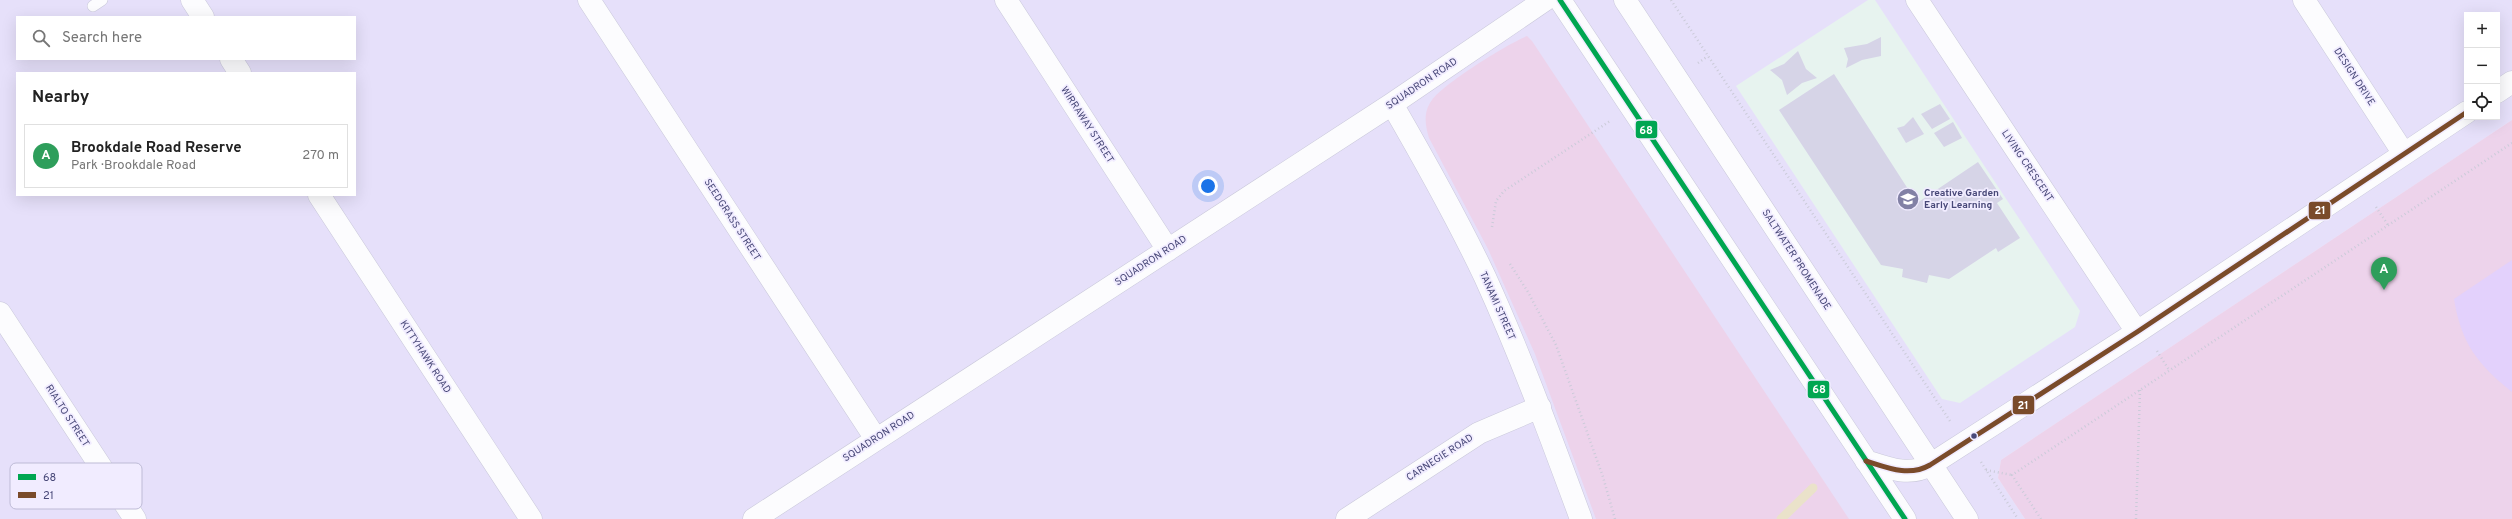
<!DOCTYPE html>
<meta charset="utf-8">
<style>
body{margin:0;font-family:Overpass,sans-serif;background:#f2f2f2;color:#222}
.controls{position:absolute;right:12px;top:12px;display:grid;overflow:hidden;border-radius:0px;box-shadow:0 4px 16px #0002}
.controls button{width:36px;height:36px;display:grid;place-items:center;padding:0;border:0;border-bottom:1px solid #e0e0e0;background:#fff;color:#222;font:20px sans-serif}
.you{position:absolute;left:1208px;top:186px;width:14px;height:14px;margin:-10px;border:3px solid #fff;border-radius:50%;background:#1a73e8;box-shadow:0 0 0 6px #1a73e833}
.badge{display:grid;place-items:center;width:26px;height:26px;border-radius:50%;background:#8281a5;color:#fff;font-size:13px;font-weight:700}
.pin{position:absolute;translate:-50% -33px;filter:drop-shadow(0 1px 2px #0008)}
.pin::after{content:'';position:absolute;top:21px;width:14px;height:12px;background:inherit;clip-path:polygon(0 0,100% 0,50% 100%)}
.list{margin:0;padding:0;list-style:none}
h2{display:flex;justify-content:space-between;align-items:center;height:52px;margin:0;padding:0 16px;font-size:17px}
h2 small{font-size:13px;font-weight:400;color:#767676}
.list li{display:grid;grid-template-columns:26px 1fr auto;gap:12px;align-items:center;box-sizing:border-box;height:64px;margin:0 8px 8px;padding:0 8px;border:1px solid #e0e0e0;border-radius:0px}
.list b{display:block;font-size:15px;white-space:nowrap}
.list p{margin:0;font-size:13px;white-space:nowrap;color:#767676}
.list em{font-size:13px;font-style:normal;color:#767676}
.icon{flex:none;width:22px;height:22px;fill:none;stroke:currentColor;stroke-width:2;stroke-linecap:round;stroke-linejoin:round}
.map{position:relative;flex:none;width:2512px;height:519px;overflow:hidden}
.search{position:absolute;background:#fff;box-shadow:0 4px 16px #0002;left:16px;top:16px;width:340px;height:44px;display:flex;align-items:center;gap:10px;box-sizing:border-box;padding:0 14px;border-radius:0px;color:#767676;font-size:15px}
.panel{position:absolute;background:#fff;box-shadow:0 4px 16px #0002;left:16px;top:72px;width:340px;height:124px;border-radius:0px}
.map>svg:first-child{display:block}
</style>
<div class="map">
<svg width="2512" height="519" viewBox="0 0 2512 519">
<rect width="100%" height="100%" fill="#eeeaf8"/>
<path fill="#e6e0fa" fill-rule="evenodd" d="M0,0H2512V120L2001,460L1998,478L2025,519H0ZM2467,15H2497V117H2467ZM17,17H355V59H17ZM17,73H355V195H17Z"/>
<path fill="#e7f3ef" d="M1868,0H1875L2080,311L2075,327L1960,403L1942,399L1736,86Z"/>
<path fill="#edd3eb" d="M1527,36L1532,41L1849,519H1596L1535,354L1488,249L1429,138C1425,125 1423,112 1432,100C1443,84 1507,44 1527,36Z
M2512,120V519H2025L1998,478L2001,460Z"/>
<path fill="#e3d1fc" d="M2512,260V392C2478,365 2461,343 2454,299Z"/>
<g fill="none" stroke-linecap="round" stroke-linejoin="round">
<path stroke="#eae2ca" stroke-width="9" d="M1781,519L1813,488"/>
</g>
<path fill="#d6d4e7" d="M1881,37V56L1862,60L1846,68L1848,59L1844,48L1867,44Z
M1798,51L1806,69L1817,78L1802,83L1787,95L1782,80L1770,70L1784,64Z
M1834,74L1917,203L1978,162L2003,199L1997,203L2020,238L1998,252L1996,248L1949,279L1929,275L1927,283L1902,277L1903,269L1881,265L1779,110Z
M1940,104L1950,119L1932,129L1921,114Z
M1913,117L1924,134L1906,143L1897,128L1904,126Z
M1953,122L1962,138L1944,147L1934,133Z"/>
<g fill="none" stroke-linecap="round" stroke-linejoin="round">
<g stroke="#c9c8da" stroke-width="12">
<path id="service" d="M93,6L102,0"/>
</g>
<g stroke="#c9c8da" stroke-width="23">
<path id="minor" d="M192,0L203,17
M589,0L876,439
M1006,0L1168,250
M1917,0L2137,332
M2304,0L2404,154
M231,59L240,73
M2497,92L2512,82
M1392,104C1425,161 1457,218 1485,277C1521,356 1551,438 1581,519
M319,195L531,519
M0,313L135,519
M1930,465L2137,332L2467,112
M754,519L1392,104L1545,0
M1347,519L1479,433L1540,407"/>
</g>
<g stroke="#c9c8da" stroke-width="23">
<path id="tertiary" d="M1560,0L1905,519
M1625,0L1967,519
M1866,461C1888,468 1909,477 1930,465"/>
</g>
<path stroke="#cbcbd9" stroke-width="2.5" stroke-dasharray="1 3" stroke-linecap="butt" d="M1671,0L1950,421
M1698,63L1708,56
M2376,207L2388,225
M1492,227L1496,201L1504,191L1610,121
M1510,264L1528,292L1556,345L1603,477L1615,519
M2157,351L2169,370
M1981,462L2018,519
M1986,470L2012,475
M2041,519L2012,475L2512,143
M2136,519L2140,390"/>
<use href="#service" stroke="#fcfcfe" stroke-width="11"/>
<use href="#minor" stroke="#fcfcfe" stroke-width="22"/>
<use href="#tertiary" stroke="#fcfcfe" stroke-width="22"/>
<g stroke="#f1ecff" stroke-width="8">
<path id="bus-1" d="M1560,0L1905,519"/>
</g>
<g stroke="#f1ecff" stroke-width="8">
<path id="bus-2" d="M1866,461C1888,468 1909,477 1930,465L2137,332L2467,112"/>
</g>
<use href="#bus-1" stroke="#00a651" stroke-width="5"/>
<use href="#bus-2" stroke="#7a4b2a" stroke-width="5"/>
</g>
<defs>
<g id="school-disc" transform="scale(1.15)"><circle r="9.5" fill="#8281a5" stroke="#f1ecff"/><path d="M0-5L7-2L0 1L-7-2ZM-4 1L0 2.5L4 1V4Q0 6-4 4Z" fill="#fff"/></g>
</defs>
<g fill-rule="evenodd">
<use href="#school-disc" x="1908" y="199"/>
</g>
<circle fill="#484878" stroke="#f1ecff" stroke-width="1.5" cx="1974" cy="436" r="3.5"/>
<g text-anchor="middle" dominant-baseline="central" stroke-width="3.5" stroke-linejoin="round" paint-order="stroke">
<g font-size="10" fill="#484878" stroke="#f1ecff">
<text transform="translate(2354 77) rotate(57)">DESIGN DRIVE</text>
<text transform="translate(1422 84) rotate(-34)">SQUADRON ROAD</text>
<text transform="translate(1087 125) rotate(57)">WIRRAWAY STREET</text>
<text transform="translate(2027 166) rotate(56)">LIVING CRESCENT</text>
<text transform="translate(732 220) rotate(57)">SEEDGRASS STREET</text>
<text transform="translate(1796 260) rotate(57)">SALTWATER PROMENADE</text>
<text transform="translate(1151 261) rotate(-33)">SQUADRON ROAD</text>
<text transform="translate(1497 306) rotate(66)">TANAMI STREET</text>
<text transform="translate(425 357) rotate(57)">KITTYHAWK ROAD</text>
<text transform="translate(67 416) rotate(57)">RIALTO STREET</text>
<text transform="translate(879 437) rotate(-33)">SQUADRON ROAD</text>
<text transform="translate(1440 458) rotate(-33)">CARNEGIE ROAD</text>
</g>
<g font-size="10" font-weight="bold" fill="#484878" stroke="#f1ecff" text-anchor="start">
<text x="1924" y="193">Creative Garden<tspan x="1924" dy="12">Early Learning</tspan></text>
</g>
</g>
<rect x="10" y="463" width="132" height="46" rx="6" fill="#f1ecff" stroke="#bebbd6" stroke-width="1"/>
<rect x="18" y="474" width="18" height="6" fill="#00a651"/>
<rect x="18" y="492" width="18" height="6" fill="#7a4b2a"/>
<g font-size="11" fill="#484878">
<text x="43" y="481">68</text>
<text x="43" y="499">21</text>
</g>
<g stroke="#f1ecff" stroke-width="1.5">
<rect x="1635" y="120" width="23" height="19" rx="4" fill="#00a651"/>
<rect x="2308" y="201" width="23" height="19" rx="4" fill="#7a4b2a"/>
<rect x="1807" y="380" width="23" height="19" rx="4" fill="#00a651"/>
<rect x="2012" y="395" width="23" height="20" rx="4" fill="#7a4b2a"/>
</g>
<g font-size="11" text-anchor="middle" font-weight="bold" fill="#fff">
<text x="1646" y="134">68</text>
<text x="2320" y="214">21</text>
<text x="1819" y="393">68</text>
<text x="2023" y="409">21</text>
</g>
</svg>
<div class="controls">
<button>+</button>
<button>−</button>
<button><svg class="icon" aria-label="locate" viewBox="0 0 24 24"><circle cx="12" cy="12" r="6"/><path d="M12 2v4M12 18v4M2 12h4M18 12h4"/></svg></button>
</div>
<div class="you"></div>
<div class="pin badge" style="left:2384px;top:290px;background:#2e9e5b">A</div>
<div class="search"><svg class="icon" aria-label="search" viewBox="0 0 24 24"><circle cx="10" cy="10" r="6"/><path d="M15 15l6 6"/></svg>Search here</div>
<section class="panel">
<h2>Nearby<small></small></h2>
<ul class="list">
<li><span class="badge" style="background:#2e9e5b">A</span><div><b>Brookdale Road Reserve</b><p>Park · Brookdale Road</p></div><em>270 m</em></li>
</ul>
</section>
</div>
